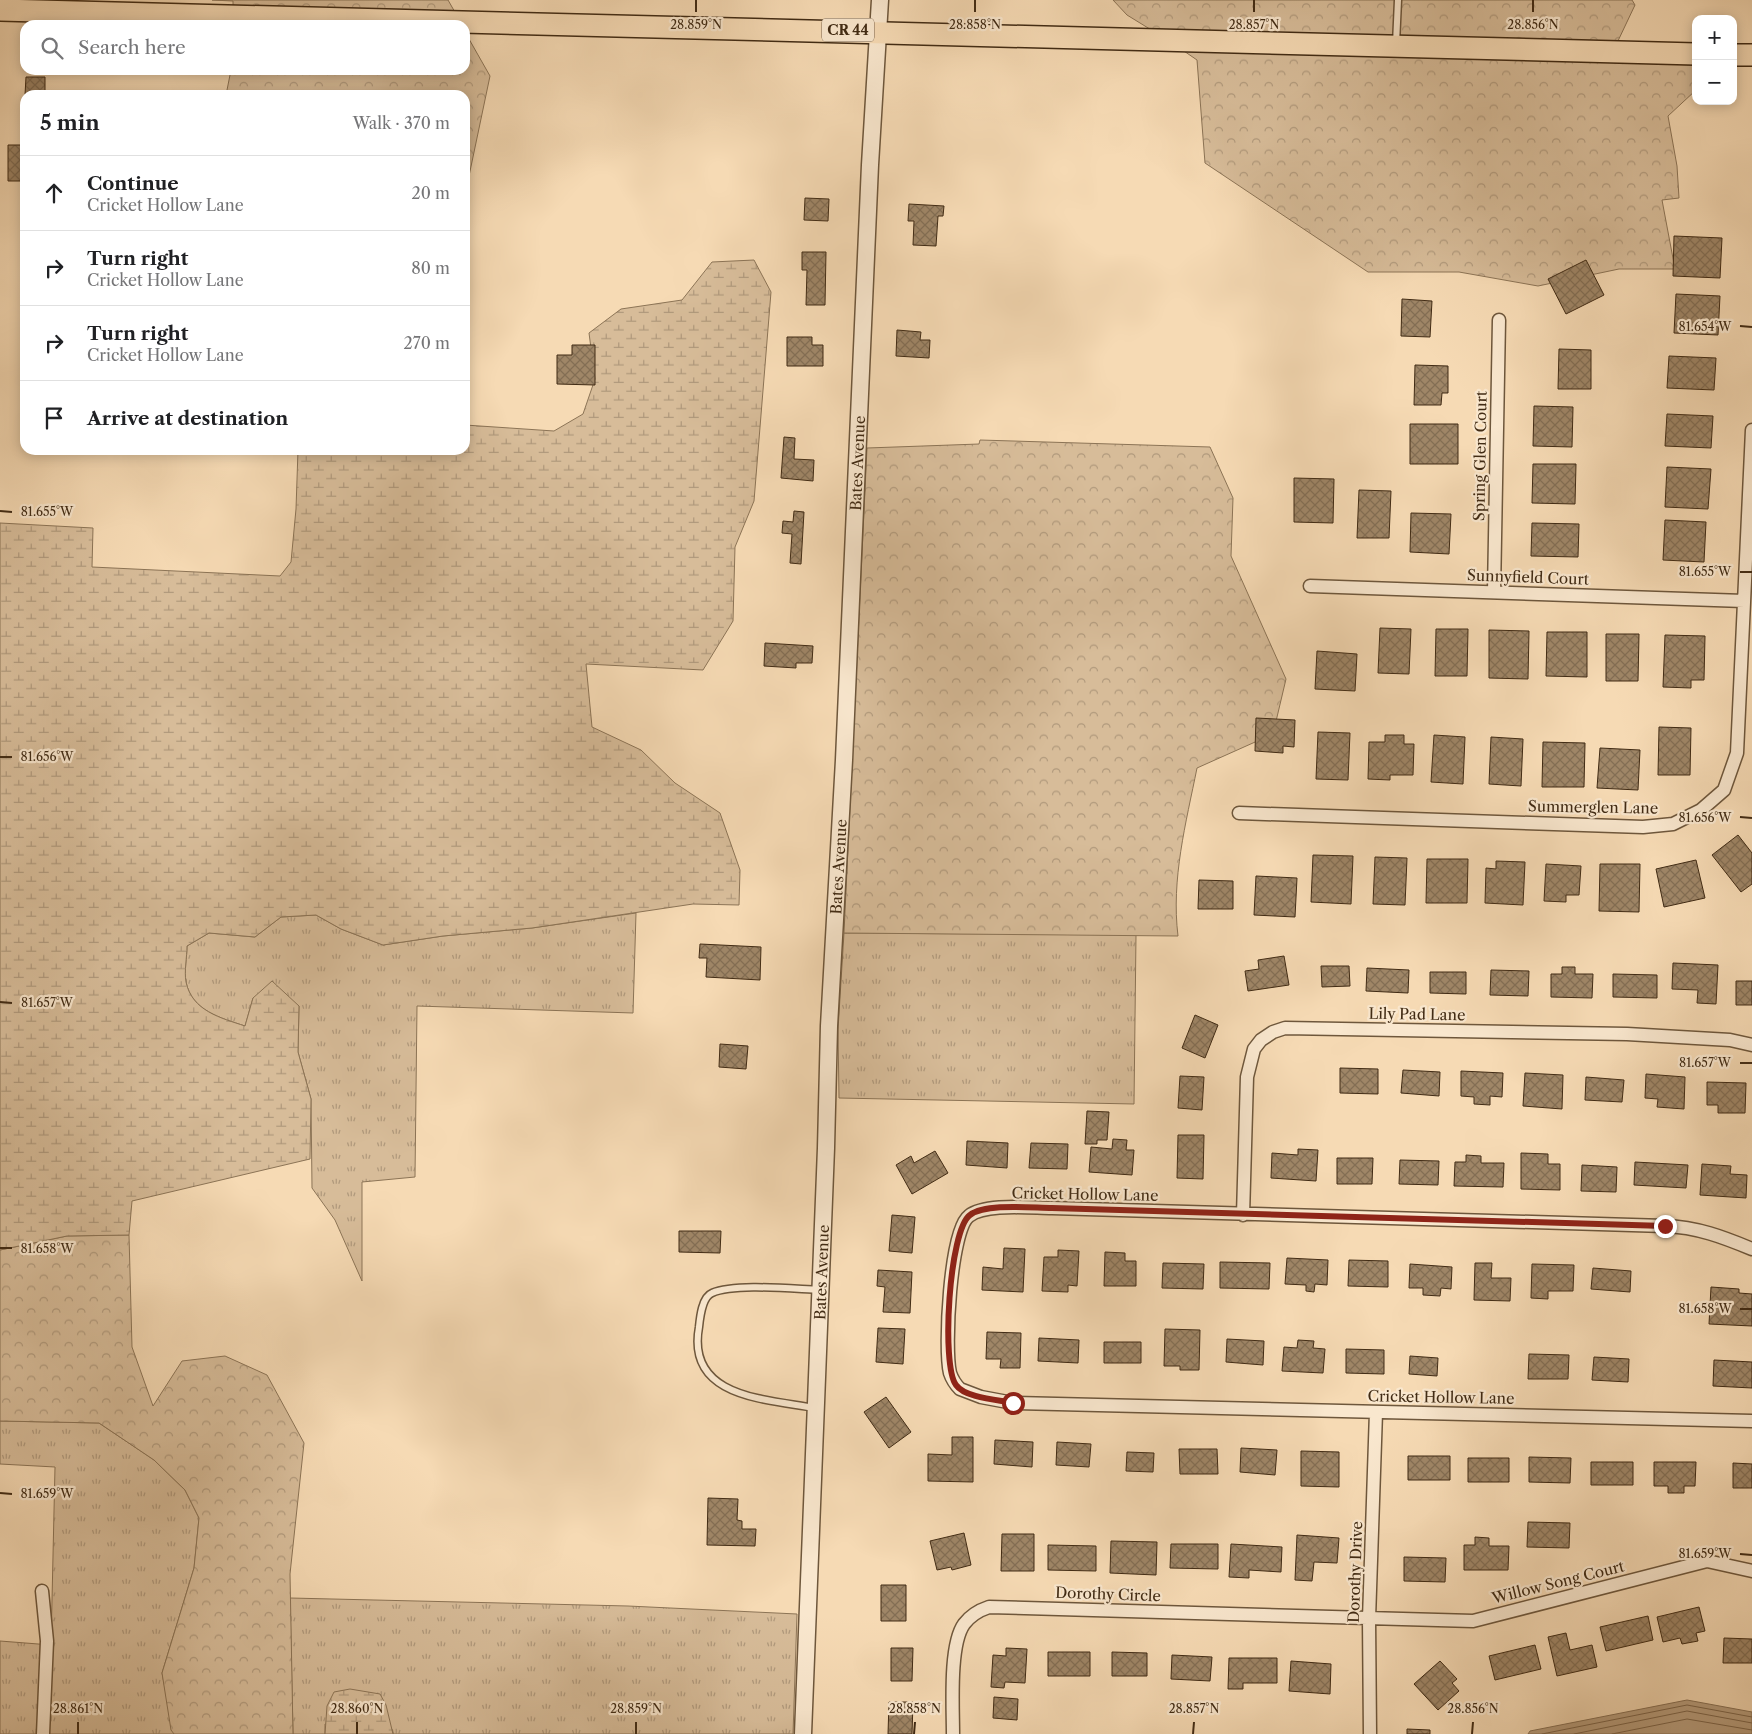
<!DOCTYPE html>
<meta charset="utf-8">
<style>
body{margin:0;font-family:"Libre Caslon Text",serif;background:#f2f2f2;color:#202124}
.controls{position:absolute;right:15px;top:15px;display:grid;overflow:hidden;border-radius:10px;box-shadow:0 2px 12px #0003}
.controls button{width:45px;height:45px;display:grid;place-items:center;padding:0;border:0;border-bottom:1px solid #e0e0e0;background:#fff;color:#202124;font:25px sans-serif}
.stop{position:absolute;width:15px;height:15px;margin:-11px;border:4px solid #8f2418;border-radius:50%;background:#fff}
.stop.end{background:#8f2418;border-color:#fff;box-shadow:0 1px 5px #0008}
.list{margin:0;padding:0;list-style:none}
h2{display:flex;justify-content:space-between;align-items:center;height:65px;margin:0;padding:0 20px;font-size:21px}
h2 small{font-size:16px;font-weight:400;color:#757577}
.list li{display:grid;grid-template-columns:32px 1fr auto;gap:15px;align-items:center;box-sizing:border-box;height:75px;padding:0 20px;border-top:1px solid #e0e0e0}
.list b{display:block;font-size:19px;white-space:nowrap}
.list p{margin:0;font-size:16px;white-space:nowrap;color:#757577}
.list em{font-size:16px;font-style:normal;color:#757577}
.icon{flex:none;width:28px;height:28px;fill:none;stroke:currentColor;stroke-width:2;stroke-linecap:round;stroke-linejoin:round}
.map{position:relative;flex:none;width:1752px;height:1734px;overflow:hidden}
.search{position:absolute;background:#fff;box-shadow:0 2px 12px #0003;left:20px;top:20px;width:450px;height:55px;display:flex;align-items:center;gap:12px;box-sizing:border-box;padding:0 18px;border-radius:15px;color:#757577;font-size:19px}
.panel{position:absolute;background:#fff;box-shadow:0 2px 12px #0003;left:20px;top:90px;width:450px;height:365px;border-radius:15px}
.map>svg:first-child{display:block}
</style>
<div class="map">
<svg width="1752" height="1734" viewBox="0 0 1752 1734">
<defs>
<pattern id="grass-tufts" width="24" height="20" patternUnits="userSpaceOnUse" patternTransform="scale(1.25)"><rect width="24" height="20" fill="#d7bc99"/><path d="M3 7l-1-3M5 7V3M7 7l1-3M15 17l-1-3M17 17v-4M19 17l1-3" fill="none" stroke="#b0997c"/></pattern>
<pattern id="forest-crowns" width="20" height="18" patternUnits="userSpaceOnUse" patternTransform="scale(1.25)"><rect width="20" height="18" fill="#d7bc99"/><path d="M2 6a3 3 0 1 1 6 0M12 15a3 3 0 1 1 6 0" fill="none" stroke="#b0997c"/></pattern>
<pattern id="wetland-marsh" width="20" height="14" patternUnits="userSpaceOnUse" patternTransform="scale(1.25)"><rect width="20" height="14" fill="#d7bc99"/><path d="M1 5h8M5 5V1M11 12h8M15 12V8" fill="none" stroke="#b0997c"/></pattern>
<pattern id="building-cross-hatch" width="8" height="8" patternUnits="userSpaceOnUse" patternTransform="scale(1.25)"><rect width="8" height="8" fill="#9f8667"/><path d="M0 0l8 8M0 8l8-8" fill="none" stroke="#836e54"/></pattern>
</defs>
<rect width="100%" height="100%" fill="#f6dab4"/>
<filter id="stains"><feTurbulence type="fractalNoise" baseFrequency=".004" numOctaves="4"/><feColorMatrix values="0 0 0 0 .2 0 0 0 0 .09 0 0 0 0 .02 0 0 0 .5 -.17"/></filter>
<radialGradient id="worn" r=".72"><stop offset=".6" stop-color="#630" stop-opacity="0"/><stop offset="1" stop-color="#630" stop-opacity=".3"/></radialGradient>
<path fill="url(#grass-tufts)" stroke="#8c7456" d="M636,913L633,1013L417,1006L415,1177L362,1182V1281L335,1220L312,1188L311,1099L298,1052L299,1006L253,998L245,1026C221,1018 192,1011 186,982C184,971 187,957 187,946L209,933L255,937L281,917L316,915L341,929L383,945L443,936L532,928Z
M844,933L1136,935L1134,1104L839,1098L838,1030Z
M0,1421L99,1423L154,1460L185,1490L199,1518L194,1568L162,1673L174,1734H0V1641L51,1645L55,1467L0,1464Z
M290,1598L628,1606L797,1614L793,1734H393L392,1729L325,1724V1734H293Z"/>
<path fill="url(#forest-crowns)" stroke="#8c7456" d="M212,0H448L456,14L233,8V1Z
M1113,0H1632L1635,5L1617,43L1153,31L1127,15Z
M465,32L490,76L465,195V95H226L231,70H465Z
M1181,49L1696,65V90L1668,116L1677,166L1679,198L1662,200L1675,269H1619L1538,286L1459,272H1368L1205,163L1197,60Z
M980,440L1210,447L1233,498L1231,556L1286,679L1273,734L1197,768C1186,823 1171,879 1178,936L844,933L867,448L979,444Z
M129,1235L132,1347L153,1406L182,1361L225,1356L267,1375L304,1443L290,1574L293,1734H174L171,1730L162,1673L194,1568L199,1518L185,1490L154,1460L99,1423L0,1421V1250L67,1236Z"/>
<path fill="url(#wetland-marsh)" stroke="#8c7456" d="M754,260L771,292L754,501L735,547L733,621L703,670L586,664L592,727L641,750L675,783L720,813L740,870L739,905L693,904L532,928L443,936L383,945L341,929L316,915L281,917L255,937L209,933L187,946C187,957 184,971 186,982C192,1011 221,1018 245,1026L253,998L272,981L299,1006L298,1052L311,1099L310,1159L132,1201L129,1235L67,1236L0,1250V523L93,528L92,567L280,576L291,562L296,509L298,450H465V425L554,431L583,414L595,379L589,333L621,309L682,300L712,262Z
M350,1689L380,1694L386,1705L393,1734H325L327,1706L334,1692Z"/>
<path fill="#b89e7e" stroke="#887054" d="M1687,1700L1752,1712V1734H1528L1530,1731Z"/>
<g fill="none" stroke-linecap="round" stroke-linejoin="round">
<path stroke="#7c6449" stroke-width="1" d="M1542,1734L1687,1705L1752,1717
M1574,1734L1687,1711L1752,1723
M1612,1734L1687,1719L1752,1730"/>
</g>
<path fill="url(#building-cross-hatch)" stroke="#412b14" d="M26,77H45V95H25Z
M8,145H25V181H8Z
M805,198L829,199L828,221L804,220Z
M909,204L944,206L943,216H938L936,246L913,245L914,221H908Z
M1674,236L1722,238L1720,278L1673,276Z
M802,252H826L825,305H806L807,270H802Z
M1586,260L1604,295L1566,314L1548,279Z
M1676,294L1720,296L1718,335L1674,333Z
M1402,299L1432,301L1430,337L1401,336Z
M897,330L921,332L920,340H930L929,358L896,356Z
M787,337H812V345H823V366H787Z
M572,345H595V385L557,384V355H572Z
M1559,349L1591,350V389H1558Z
M1669,356L1716,358L1714,390L1667,388Z
M1415,365L1448,366V393H1442L1441,405H1414Z
M1534,406L1573,407L1572,447L1533,446Z
M1667,414L1713,416L1711,448L1665,446Z
M1410,424H1458V464H1410Z
M784,437L795,438L794,459L814,460L813,481L781,478Z
M1533,464H1576L1575,504L1532,503Z
M1667,467L1711,469L1708,509L1665,507Z
M1294,478L1334,479L1333,523L1294,522Z
M1359,490L1391,491L1389,538H1357Z
M794,511L804,512L801,564L790,563L792,534L782,533L783,521L793,522Z
M1411,513L1451,514L1449,554L1410,552Z
M1665,520L1706,522L1704,562L1663,560Z
M1532,523L1579,524L1578,557L1531,556Z
M1380,628L1411,629L1409,674L1378,673Z
M1436,629H1468L1467,676H1435Z
M1489,630L1529,631L1528,679L1489,678Z
M1547,632H1587V677L1546,676Z
M1606,634H1639L1638,681H1606Z
M1665,635L1705,636L1704,680H1691V688L1663,687Z
M765,643L813,646L812,663H796V668L764,666Z
M1317,651L1357,654L1355,691L1315,689Z
M1256,718L1295,720L1294,747L1283,746V753L1255,751Z
M1659,727L1691,728L1690,775H1658Z
M1318,732L1350,733L1348,780L1316,779Z
M1385,735H1404V744H1414L1413,775H1390V780L1368,779L1369,742H1385Z
M1434,735L1465,737L1463,784L1431,782Z
M1491,737L1523,739L1521,786L1489,784Z
M1543,742L1585,743L1584,787H1542Z
M1600,748L1640,750L1638,790L1597,788Z
M1738,835L1752,853V884L1741,892L1712,855Z
M1313,855L1353,856L1351,904L1311,902Z
M1375,857L1407,858L1405,905L1373,904Z
M1427,859H1468L1467,903H1426Z
M1696,860L1705,898L1664,907L1656,869Z
M1496,861L1525,862L1523,905L1485,903L1486,868L1496,869Z
M1546,864L1581,866L1579,895H1566V902L1544,901Z
M1600,864H1640L1639,912L1599,911Z
M1256,876L1297,878L1295,917L1254,915Z
M1199,880L1233,881V909H1198Z
M700,944L761,947L760,980L706,977L707,958H699Z
M1284,956L1289,985L1248,991L1245,971L1259,969L1258,960Z
M1673,963L1718,965L1716,1004L1697,1003L1698,990L1672,989Z
M1321,966H1349L1350,986L1322,987Z
M1562,967H1575V974H1593L1592,998L1551,997V974H1562Z
M1367,968L1409,970L1408,993L1366,991Z
M1491,970L1529,971L1528,996L1490,995Z
M1430,972H1466V994L1430,993Z
M1613,974L1657,975V998L1613,997Z
M1736,981H1752V1005H1736Z
M1195,1015L1218,1025L1205,1058L1182,1048Z
M720,1044L748,1046L746,1069L719,1067Z
M1340,1068L1378,1069V1094L1340,1093Z
M1403,1070L1440,1072L1439,1096L1401,1093Z
M1461,1071L1503,1073L1502,1097L1490,1096V1105L1474,1104V1097L1461,1096Z
M1525,1073L1563,1075L1562,1109L1523,1106Z
M1646,1074L1685,1077L1684,1109L1657,1107L1658,1099L1645,1098Z
M1180,1076L1204,1077L1202,1110L1178,1108Z
M1586,1077L1624,1080L1622,1102L1585,1100Z
M1707,1082L1746,1083L1745,1113H1718V1105H1707Z
M1087,1111L1109,1112L1107,1140H1097V1144H1085Z
M1178,1135H1204L1203,1179L1177,1178Z
M1113,1139L1127,1140L1126,1150H1134L1132,1175L1089,1172L1091,1147L1112,1149Z
M967,1141L1008,1143L1007,1168L966,1165Z
M1031,1143L1068,1144L1067,1169L1029,1168Z
M1298,1149L1318,1150L1316,1181L1271,1178L1272,1153L1298,1155Z
M935,1151L948,1173L912,1194L896,1165L911,1156L914,1163Z
M1521,1153L1548,1154V1164H1560V1190L1521,1189Z
M1466,1155L1481,1156V1163H1504L1503,1187L1454,1186L1455,1162H1466Z
M1337,1158H1373L1372,1184H1337Z
M1400,1160L1439,1161L1438,1185L1399,1184Z
M1635,1162L1688,1165L1686,1188L1634,1185Z
M1702,1164L1731,1166L1730,1174L1747,1175L1746,1198L1700,1195Z
M1582,1165L1617,1167L1616,1192L1581,1191Z
M892,1215L915,1217L912,1253L889,1251Z
M679,1231H721L720,1253L679,1252Z
M1004,1248L1025,1249L1023,1292L982,1290L983,1267L1003,1269Z
M1058,1250L1079,1251L1077,1286L1068,1285V1292L1042,1291L1044,1257H1058Z
M1105,1252L1125,1253V1261H1136V1286H1104Z
M1287,1258L1328,1260L1327,1285L1315,1284L1314,1292L1306,1291V1285L1285,1284Z
M1349,1260L1388,1261V1287L1348,1286Z
M1220,1262L1270,1263L1269,1289L1220,1288Z
M1163,1263L1204,1264L1203,1289L1162,1288Z
M1475,1263H1492L1491,1278H1511L1510,1301L1474,1300Z
M1410,1264L1452,1267L1451,1289L1441,1288L1440,1296L1423,1295V1288H1409Z
M1532,1264L1574,1265L1573,1291H1548V1299L1531,1298Z
M1593,1268L1631,1271L1630,1292L1591,1289Z
M878,1270L912,1272L910,1313L883,1312L885,1287L877,1286Z
M1711,1287L1739,1289V1293L1752,1294V1326L1709,1324Z
M878,1328L905,1329L903,1364L876,1362Z
M1165,1329L1200,1330L1199,1370H1180V1366H1164Z
M987,1332L1021,1333L1020,1368H1000L1001,1359H986Z
M1039,1338L1079,1340L1078,1363L1038,1361Z
M1227,1339L1264,1341L1263,1365L1226,1362Z
M1298,1340L1314,1341L1313,1348L1325,1349L1323,1373L1282,1371L1284,1347L1297,1348Z
M1104,1342H1141V1363H1104Z
M1346,1349L1384,1350V1374L1346,1373Z
M1529,1354L1569,1355L1568,1379H1528Z
M1410,1356L1438,1358L1437,1376L1409,1374Z
M1594,1357L1629,1359L1628,1382L1592,1380Z
M1714,1360L1752,1362V1388L1713,1386Z
M886,1397L911,1432L889,1448L864,1412Z
M952,1437H973V1482L928,1481V1454L952,1455Z
M995,1440L1033,1442L1032,1467L994,1464Z
M1057,1442L1091,1444L1089,1467L1056,1465Z
M1241,1448L1277,1450L1275,1475L1240,1472Z
M1179,1449H1217L1218,1474H1180Z
M1301,1451L1339,1452V1487L1301,1486Z
M1127,1452L1154,1453L1153,1472L1126,1471Z
M1408,1456H1450V1480H1408Z
M1529,1457L1571,1458L1570,1483L1529,1482Z
M1468,1458H1509V1482H1468Z
M1591,1462H1633V1485H1591Z
M1654,1462H1696L1695,1486H1684V1493H1668V1486H1654Z
M1733,1463L1752,1464V1488H1733Z
M708,1498L738,1499L737,1520L742,1521V1529H756L755,1546L707,1545Z
M1528,1522L1570,1523L1569,1548L1527,1547Z
M964,1533L971,1565L952,1570L951,1567L937,1570L930,1541Z
M1002,1534H1034V1571H1001Z
M1297,1535L1339,1538L1337,1563L1314,1562L1312,1581L1295,1580Z
M1475,1537L1489,1538V1546H1509L1508,1570H1464V1545H1475Z
M1111,1541L1157,1542L1156,1575L1110,1573Z
M1171,1544H1218V1569L1170,1568Z
M1231,1544L1282,1547L1281,1572L1249,1570V1578L1229,1577Z
M1048,1545L1096,1546V1571L1048,1570Z
M1404,1557L1446,1558L1445,1582L1404,1581Z
M881,1585H906V1621H881Z
M1699,1607L1705,1631L1696,1633L1698,1641L1682,1644L1680,1638L1663,1642L1657,1617Z
M1648,1616L1653,1640L1606,1651L1600,1627Z
M1566,1633L1570,1650L1592,1645L1597,1667L1557,1676L1548,1637Z
M1724,1638L1752,1639V1663H1723Z
M1535,1645L1541,1669L1495,1680L1489,1656Z
M891,1648H913L912,1681H891Z
M1006,1648L1027,1649L1025,1683L1005,1682L1004,1688L991,1687L993,1655L1006,1656Z
M1048,1652H1090V1676H1048Z
M1112,1652L1147,1653V1676H1112Z
M1172,1655L1212,1657L1210,1681L1171,1679Z
M1229,1658H1277V1683H1243V1689H1228Z
M1291,1661L1331,1664L1330,1694L1289,1691Z
M1440,1661L1457,1679L1452,1683L1459,1691L1438,1710L1414,1684Z
M994,1697L1018,1699L1017,1720L993,1718Z
M889,1702H913L912,1734H888Z
M1407,1729L1430,1730V1734H1407Z"/>
<g fill="none" stroke-linecap="round" stroke-linejoin="round">
<g stroke="#6e573c" stroke-width="9">
<path id="service" d="M1396,44L1398,0
M815,1408C766,1399 686,1398 699,1327C700,1317 702,1297 712,1293C735,1283 793,1289 819,1290"/>
</g>
<g stroke="#6e573c" stroke-width="15">
<path id="minor" d="M1310,586L1744,601
M1494,592L1499,320
M1239,813L1643,827L1673,824L1701,810L1724,790L1737,753L1752,430
M1243,1215L1247,1077L1254,1049L1261,1040L1273,1032L1285,1028L1627,1034L1730,1040L1752,1045
M1752,1249C1723,1237 1697,1227 1665,1226L1052,1208C1031,1208 985,1203 969,1216C950,1230 944,1349 950,1373C952,1379 955,1384 960,1389L981,1397L1013,1403L1752,1421
M42,1591L47,1641L43,1734
M953,1734C953,1707 949,1645 964,1624C970,1616 980,1610 989,1607L1473,1621L1707,1561L1752,1571
M1370,1734L1369,1619L1376,1412"/>
</g>
<g stroke="#6e573c" stroke-width="19">
<g id="tertiary">
<path id="s1" d="M803,1734L826,1148L829,1026L844,760L870,165L880,0"/>
</g>
</g>
<g stroke="#412b14" stroke-width="24">
<path id="primary" d="M0,10L1696,54
M1733,55H1752"/>
</g>
<use href="#service" stroke="#f9e7ce" stroke-width="6"/>
<use href="#minor" stroke="#f9e7ce" stroke-width="12"/>
<use href="#tertiary" stroke="#f9e7ce" stroke-width="16"/>
<use href="#primary" stroke="#f6dab4" stroke-width="21"/>
</g>
<g fill="none" stroke-linecap="round" stroke-linejoin="round">
<path stroke="#8f2418" stroke-width="6" d="M1013,1403C999,1400 965,1398 956,1385C941,1365 949,1230 970,1215C986,1203 1032,1208 1052,1208L1665,1226"/>
</g>
<path fill="none" stroke="#412b14" stroke-width="2" d="M696,12V0M975,12V0M1254,12V0M1533,12V0M1740,326L1752,327M0,511L12,512M1740,572H1752M0,757H12M1740,817L1752,818M0,1002L12,1003M1740,1063H1752M0,1248H12M1740,1309H1752M0,1493L12,1494M1740,1554L1752,1555M78,1734V1722M357,1734V1722M636,1734V1722M914,1734L915,1722M1193,1734L1194,1722M1472,1734L1473,1722"/>
<g text-anchor="middle" dominant-baseline="central" stroke-width="4.5" stroke-linejoin="round" paint-order="stroke">
<rect fill="#f9e7ce" stroke="#78634c" stroke-width="1" x="822" y="18.5" width="52" height="23" rx="4"/>
<g font-size="14" font-weight="bold" fill="#412b14">
<text x="848" y="30">CR 44</text>
</g>
<g font-size="15" fill="#412b14" stroke="#f9e7ce">
<text transform="translate(1480 456) rotate(-89)">Spring Glen Court</text>
<text stroke="none"><textPath href="#s1" startOffset="1272">Bates Avenue</textPath></text>
<text transform="translate(1528 577) rotate(2)">Sunnyfield Court</text>
<text transform="translate(1593 807) rotate(1)">Summerglen Lane</text>
<text stroke="none"><textPath href="#s1" startOffset="868">Bates Avenue</textPath></text>
<text transform="translate(1417 1014) rotate(1)">Lily Pad Lane</text>
<text transform="translate(1085 1194) rotate(1)">Cricket Hollow Lane</text>
<text stroke="none"><textPath href="#s1" startOffset="462">Bates Avenue</textPath></text>
<text transform="translate(1441 1397) rotate(1)">Cricket Hollow Lane</text>
<text transform="translate(1355 1572) rotate(-88)">Dorothy Drive</text>
<text transform="translate(1558 1582) rotate(-14)">Willow Song Court</text>
<text transform="translate(1108 1594) rotate(2)">Dorothy Circle</text>
</g>
</g>
<g font-size="12" text-anchor="middle" fill="#412b14" stroke="#f9e7ce" stroke-width="4.5" stroke-linejoin="round" paint-order="stroke">
<text x="696" y="29">28.859°N</text>
<text x="975" y="29">28.858°N</text>
<text x="1254" y="29">28.857°N</text>
<text x="1533" y="29">28.856°N</text>
<text x="1705" y="331">81.654°W</text>
<text x="47" y="516">81.655°W</text>
<text x="1705" y="576">81.655°W</text>
<text x="47" y="761">81.656°W</text>
<text x="1705" y="822">81.656°W</text>
<text x="47" y="1007">81.657°W</text>
<text x="1705" y="1067">81.657°W</text>
<text x="47" y="1253">81.658°W</text>
<text x="1705" y="1313">81.658°W</text>
<text x="47" y="1498">81.659°W</text>
<text x="1705" y="1558">81.659°W</text>
<text x="78" y="1713">28.861°N</text>
<text x="357" y="1713">28.860°N</text>
<text x="636" y="1713">28.859°N</text>
<text x="915" y="1713">28.858°N</text>
<text x="1194" y="1713">28.857°N</text>
<text x="1473" y="1713">28.856°N</text>
</g>
<rect width="100%" height="100%" filter="url(#stains)"/>
<rect width="100%" height="100%" fill="url(#worn)"/>
</svg>
<div class="controls">
<button>+</button>
<button>−</button>
</div>
<div class="stop" style="left:1013px;top:1403px"></div>
<div class="stop end" style="left:1665px;top:1226px"></div>
<div class="search"><svg class="icon" aria-label="search" viewBox="0 0 24 24"><circle cx="10" cy="10" r="6"/><path d="M15 15l6 6"/></svg>Search here</div>
<section class="panel">
<h2>5 min<small>Walk · 370 m</small></h2>
<ul class="list">
<li><svg class="icon" aria-label="ahead" viewBox="0 0 24 24"><path d="M12 20V5M6 11l6-6 6 6"/></svg><div><b>Continue</b><p>Cricket Hollow Lane</p></div><em>20 m</em></li>
<li><svg class="icon" aria-label="right" viewBox="0 0 24 24"><path d="M7 20v-9h11M14 6l5 5-5 5"/></svg><div><b>Turn right</b><p>Cricket Hollow Lane</p></div><em>80 m</em></li>
<li><svg class="icon" aria-label="right" viewBox="0 0 24 24"><path d="M7 20v-9h11M14 6l5 5-5 5"/></svg><div><b>Turn right</b><p>Cricket Hollow Lane</p></div><em>270 m</em></li>
<li><svg class="icon" aria-label="arrive" viewBox="0 0 24 24"><path d="M6 21V4h12l-3 4 3 4H6"/></svg><div><b>Arrive at destination</b></div></li>
</ul>
</section>
</div>
